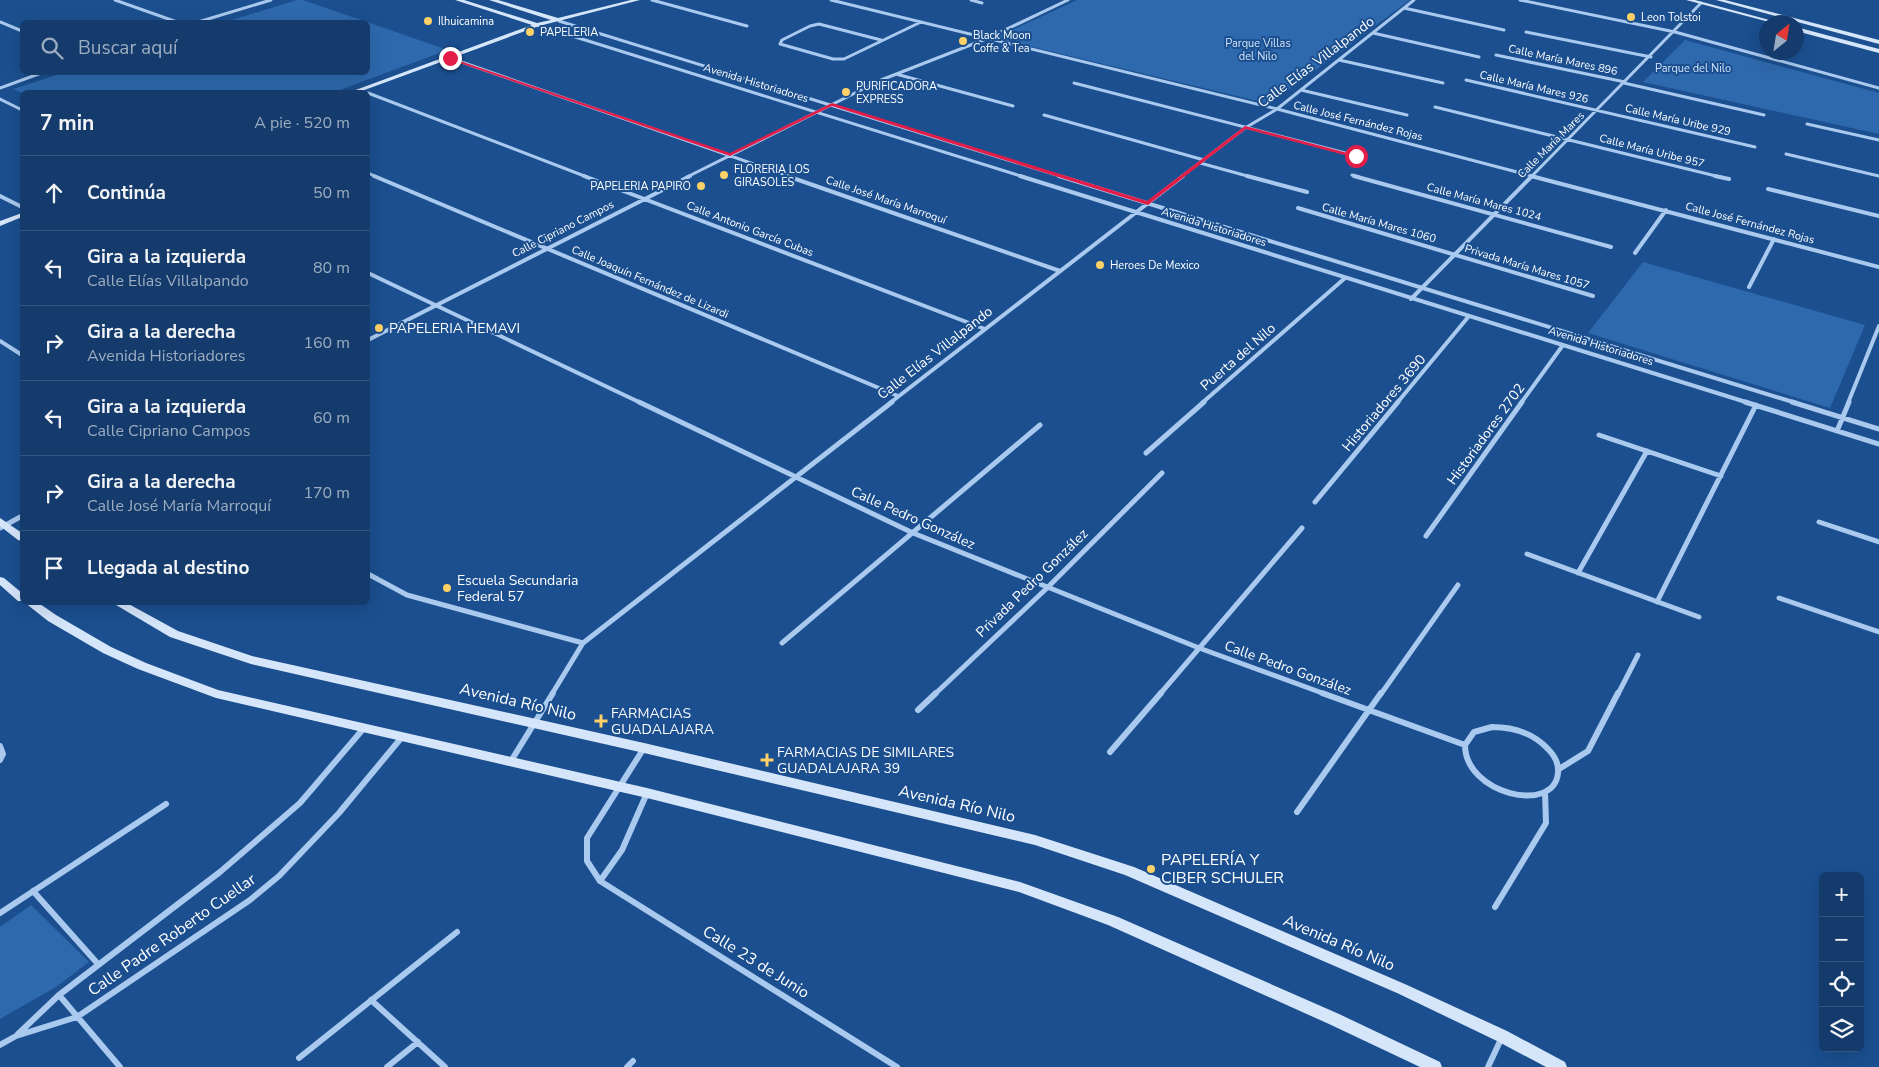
<!DOCTYPE html>
<html lang="es">
<meta charset="utf-8">
<style>
body{margin:0;font-family:"Nunito Sans",sans-serif;background:#1d4271;color:#f1f3f6}
.controls{position:absolute;right:15px;bottom:15px;display:grid;overflow:hidden;border-radius:8px;box-shadow:0 5px 20px #0002}
.controls button{width:45px;height:45px;display:grid;place-items:center;padding:0;border:0;border-bottom:1px solid #33557e;background:#143b6b;color:#f1f3f6;font:25px sans-serif}
.compass{position:absolute;left:1759px;top:15px;width:45px;height:45px;border-radius:50%;background:#143b6b;box-shadow:0 5px 20px #0002;rotate:30deg}
.stop{position:absolute;width:15px;height:15px;margin:-11px;border:4px solid #e11d48;border-radius:50%;background:#fff}
.stop.end{background:#e11d48;border-color:#fff;box-shadow:0 1px 5px #0008}
.list{margin:0;padding:0;list-style:none}
h2{display:flex;justify-content:space-between;align-items:center;height:65px;margin:0;padding:0 20px;font-size:21px}
h2 small{font-size:16px;font-weight:400;color:#9dadc1}
.list li{display:grid;grid-template-columns:32px 1fr auto;gap:15px;align-items:center;box-sizing:border-box;height:75px;padding:0 20px;border-top:1px solid #33557e}
.list b{display:block;font-size:19px;white-space:nowrap}
.list p{margin:0;font-size:16px;white-space:nowrap;color:#9dadc1}
.list em{font-size:16px;font-style:normal;color:#9dadc1}
.icon{flex:none;width:28px;height:28px;fill:none;stroke:currentColor;stroke-width:2;stroke-linecap:round;stroke-linejoin:round}
.map{position:relative;flex:none;width:1879px;height:1067px;overflow:hidden}
.search{position:absolute;background:#143b6b;box-shadow:0 5px 20px #0002;left:20px;top:20px;width:350px;height:55px;display:flex;align-items:center;gap:12px;box-sizing:border-box;padding:0 18px;border-radius:8px;color:#9dadc1;font-size:19px}
.panel{position:absolute;background:#143b6b;box-shadow:0 5px 20px #0002;left:20px;top:90px;width:350px;height:515px;border-radius:8px}
.map>svg:first-child{display:block}
</style>
<div class="map">
<svg width="1879" height="1067" viewBox="0 0 1879 1067">
<rect width="100%" height="100%" fill="#1b4f8f"/>
<path fill="#2e69ad" d="M297,0H303L448,50L334,92L22,93L13,89L66,72H368V22H225Z
M1077,0H1410L1270,104L995,38Z
M1685,40L1879,93V134L1643,82Z
M1643,262L1865,325L1830,408L1588,333Z
M31,905L89,962L56,987L0,1019V927Z"/>
<g fill="none" stroke-linecap="round" stroke-linejoin="round">
<path stroke="#a9c9ee" stroke-width="3" d="M115,0L177,22
M652,0L747,26
M831,0L1277,109L1536,177
M971,0L982,3
M1520,0L1675,32L1879,88
M1404,8L1504,30
M559,21L1063,177
M0,22L22,31
M198,22L271,0
M537,25L1024,177
M1526,32L1651,57
M1373,33L1479,57
M881,40L819,24L810,26L782,40L780,44L833,59H844L921,22
M1496,55L1625,82
M450,58L791,177
M1339,60L1443,83
M896,74L1013,106
M1466,80L1755,147
M1074,83L1357,156
M1624,83L1764,115
M0,88L44,72
M1301,90L1407,115
M368,93L587,177
M0,99L22,110
M1435,107L1720,177
M1044,115L1204,160
M1807,124L1879,140
M1786,154L1879,176
M1200,163L1251,177
M368,173L377,177
M1352,175L1359,177
M687,177L881,80L986,39L1068,0
M1181,177L1245,128L1277,109L1414,0
M1531,177L1701,3"/>
<path stroke="#a9c9ee" stroke-width="4" d="M374,176L898,396
M584,176L985,329
M787,176L1060,271
M1020,176L1749,403
M1059,176L1796,403
M1247,176L1307,192
M1354,176L1611,247
M1531,176L1879,267
M1715,176L1729,179
M1768,189L1879,216
M0,196L22,207
M1298,208L1593,296
M1635,253L1666,210
M368,273L641,403
M1749,287L1774,239
M1411,299L1532,176
M368,340L690,176
M0,341L22,355
M890,403L1183,176
M1202,403L1345,278
M1397,403L1469,316
M1521,403L1563,345
M1848,403L1879,326"/>
<path stroke="#a9c9ee" stroke-width="5" d="M639,402L913,533L1199,648L1325,694
M1745,402L1879,444
M1792,402L1879,429
M1837,431L1849,402
M1599,435L1721,476
M1146,453L1204,402
M1315,502L1398,402
M1819,522L1879,542
M0,528L22,516
M1426,536L1522,402
M1527,554L1699,617
M1578,573L1647,451
M368,574L407,595L583,643
M1779,598L1879,632
M1657,602L1756,405
M782,643L1040,425
M552,694L583,643L892,402
M935,694L1047,588L1162,473
M1160,694L1302,528
M1381,694L1458,585
M1618,694L1638,655"/>
<path stroke="#a9c9ee" stroke-width="6" d="M1322,693L1465,745
M918,710L936,693
M1492,727C1513,727 1533,733 1548,749C1554,755 1559,763 1558,773C1554,815 1465,794 1465,745L1474,732Z
M0,746L3,754L0,760
M644,748L587,838V861L600,881L897,1067
M1110,752L1161,693
M511,761L553,693
M1559,769L1588,751L1618,693
M1297,812L1381,693
M600,881L622,850L647,793
M33,891L98,964
M1495,907L1546,823L1545,792
M0,913L166,804
M59,995L120,1067
M371,1000L445,1067
M18,1034L59,995L220,872L300,803L364,728
M0,1045L16,1036L77,1017L250,900L279,876L339,813L402,737
M299,1058L457,932
M387,1067L418,1042
M627,1067L633,1061
M1488,1067L1502,1037"/>
<path fill="#d6e6fa" fill-rule="evenodd" d="M455,0H464L537,23L551,20L489,0H498L558,18L631,0H640L539,26L359,92H352L353,91L532,25Z
M1686,0H1695L1777,22H1769Z
M1716,0H1725L1879,40V44Z
M1796,27L1879,49V53L1796,31Z
M22,213V217L0,226V221Z
M0,518L22,533V541L18,540L0,526Z
M0,577L4,578L22,593V601H18L0,585Z
M24,602H37L56,615L111,647L146,663L218,690L647,788L1020,882L1118,917L1339,1014L1440,1062L1442,1067H1420L1329,1024L1108,925L1019,892L647,798L216,698L138,669L103,653L48,621Z
M111,602H125L178,631L252,656L644,743L1035,835L1134,867L1407,985L1507,1031L1565,1062L1567,1067H1546L1497,1041L1397,993L1125,875L1035,845L644,753L251,664L170,637Z"/>
</g>
<path fill="#e11d48" d="M448,57L730,153L832,103L1147,201L1245,126L1359,156L1356,158L1246,129L1148,205L832,106L730,156L448,59Z"/>
<g fill="#ffd166" stroke="#1b4f8f" stroke-width="2">
<circle cx="1631" cy="17" r="5"/>
<circle cx="428" cy="21" r="5"/>
<circle cx="530" cy="32" r="5"/>
<circle cx="963" cy="41" r="5"/>
<circle cx="846" cy="92" r="5"/>
<circle cx="724" cy="175" r="5"/>
<circle cx="701" cy="186" r="5"/>
<circle cx="1100" cy="265" r="5"/>
<circle cx="379" cy="328" r="5"/>
<circle cx="447" cy="588" r="5"/>
<path d="M598.5 713.5h5v5h5v5h-5v5h-5v-5h-5v-5h5z"/>
<path d="M764.5 752.5h5v5h5v5h-5v5h-5v-5h-5v-5h5z"/>
<circle cx="1151" cy="869" r="5"/>
</g>
<g text-anchor="middle" dominant-baseline="central" stroke-width="4" stroke-linejoin="round" paint-order="stroke">
<g font-size="11" fill="#fff" stroke="#1b4f8f" text-anchor="start">
<text x="1641" y="17">Leon Tolstoi</text>
<text x="438" y="21">Ilhuicamina</text>
<text x="540" y="32">PAPELERIA</text>
<text x="973" y="35">Black Moon<tspan x="973" dy="13">Coffe &amp; Tea</tspan></text>
<text x="856" y="86">PURIFICADORA<tspan x="856" dy="13">EXPRESS</tspan></text>
<text x="734" y="169">FLORERIA LOS<tspan x="734" dy="13">GIRASOLES</tspan></text>
<text x="691" y="186" text-anchor="end">PAPELERIA PAPIRO</text>
<text x="1110" y="265">Heroes De Mexico</text>
</g>
<g font-size="11" fill="#cfe3fa" stroke="#1b4f8f">
<text x="1258" y="43">Parque Villas<tspan x="1258" dy="13">del Nilo</tspan></text>
<text x="1693" y="68">Parque del Nilo</text>
</g>
<g font-size="11" fill="#fff" stroke="#1b4f8f">
<text transform="translate(1563 60) rotate(12)">Calle María Mares 896</text>
<text transform="translate(756 83) rotate(17)">Avenida Historiadores</text>
<text transform="translate(1534 87) rotate(13)">Calle María Mares 926</text>
<text transform="translate(1678 120) rotate(13)">Calle María Uribe 929</text>
<text transform="translate(1358 121) rotate(14)">Calle José Fernández Rojas</text>
<text transform="translate(1551 145) rotate(-45)">Calle María Mares</text>
<text transform="translate(1652 151) rotate(14)">Calle María Uribe 957</text>
<text transform="translate(886 200) rotate(19)">Calle José María Marroquí</text>
<text transform="translate(1484 202) rotate(15)">Calle María Mares 1024</text>
<text transform="translate(1379 223) rotate(16)">Calle María Mares 1060</text>
<text transform="translate(1750 223) rotate(15)">Calle José Fernández Rojas</text>
<text transform="translate(1214 227) rotate(17)">Avenida Historiadores</text>
<text transform="translate(563 229) rotate(-27)">Calle Cipriano Campos</text>
<text transform="translate(750 229) rotate(21)">Calle Antonio García Cubas</text>
<text transform="translate(1527 267) rotate(17)">Privada María Mares 1057</text>
<text transform="translate(650 282) rotate(23)">Calle Joaquín Fernández de Lizardi</text>
<text transform="translate(1601 346) rotate(17)">Avenida Historiadores</text>
</g>
<g font-size="14" fill="#fff" stroke="#1b4f8f">
<text transform="translate(1316 62) rotate(-37)">Calle Elías Villalpando</text>
<text transform="translate(935 353) rotate(-38)">Calle Elías Villalpando</text>
<text transform="translate(1238 357) rotate(-41)">Puerta del Nilo</text>
<text transform="translate(1384 403) rotate(-50)">Historiadores 3690</text>
<text transform="translate(1486 434) rotate(-54)">Historiadores 2702</text>
<text transform="translate(913 518) rotate(24)">Calle Pedro González</text>
<text transform="translate(1032 583) rotate(-44)">Privada Pedro González</text>
<text transform="translate(1288 668) rotate(20)">Calle Pedro González</text>
</g>
<g font-size="14" fill="#fff" stroke="#1b4f8f" text-anchor="start">
<text x="389" y="328">PAPELERIA HEMAVI</text>
<text x="457" y="580">Escuela Secundaria<tspan x="457" dy="16">Federal 57</tspan></text>
<text x="611" y="713">FARMACIAS<tspan x="611" dy="16">GUADALAJARA</tspan></text>
<text x="777" y="752">FARMACIAS DE SIMILARES<tspan x="777" dy="16">GUADALAJARA 39</tspan></text>
</g>
<g font-size="16" fill="#fff" stroke="#1b4f8f">
<text transform="translate(518 702) rotate(13)">Avenida Río Nilo</text>
<text transform="translate(957 804) rotate(13)">Avenida Río Nilo</text>
<text transform="translate(172 935) rotate(-35)">Calle Padre Roberto Cuellar</text>
<text transform="translate(1339 943) rotate(23)">Avenida Río Nilo</text>
<text transform="translate(756 962) rotate(32)">Calle 23 de Junio</text>
</g>
<g font-size="16" fill="#fff" stroke="#1b4f8f" text-anchor="start">
<text x="1161" y="860">PAPELERÍA Y<tspan x="1161" dy="18">CIBER SCHULER</tspan></text>
</g>
</g>
</svg>
<div class="controls">
<button>+</button>
<button>−</button>
<button><svg class="icon" aria-label="locate" viewBox="0 0 24 24"><circle cx="12" cy="12" r="6"/><path d="M12 2v4M12 18v4M2 12h4M18 12h4"/></svg></button>
<button><svg class="icon" aria-label="layers" viewBox="0 0 24 24"><path d="M12 4l9 5-9 5-9-5zM3 14l9 5 9-5"/></svg></button>
</div>
<svg class="compass" viewBox="-18 -18 36 36"><path d="M0-13l5 13h-10z" fill="#e53935"/><path d="M0 13l5-13h-10z" fill="#9dadc1"/></svg>
<div class="stop" style="left:1356px;top:156px"></div>
<div class="stop end" style="left:450px;top:58px"></div>
<div class="search"><svg class="icon" aria-label="search" viewBox="0 0 24 24"><circle cx="10" cy="10" r="6"/><path d="M15 15l6 6"/></svg>Buscar aquí</div>
<section class="panel">
<h2>7 min<small>A pie · 520 m</small></h2>
<ul class="list">
<li><svg class="icon" aria-label="ahead" viewBox="0 0 24 24"><path d="M12 20V5M6 11l6-6 6 6"/></svg><div><b>Continúa</b></div><em>50 m</em></li>
<li><svg class="icon" aria-label="left" viewBox="0 0 24 24"><path d="M17 20v-9H6M10 6l-5 5 5 5"/></svg><div><b>Gira a la izquierda</b><p>Calle Elías Villalpando</p></div><em>80 m</em></li>
<li><svg class="icon" aria-label="right" viewBox="0 0 24 24"><path d="M7 20v-9h11M14 6l5 5-5 5"/></svg><div><b>Gira a la derecha</b><p>Avenida Historiadores</p></div><em>160 m</em></li>
<li><svg class="icon" aria-label="left" viewBox="0 0 24 24"><path d="M17 20v-9H6M10 6l-5 5 5 5"/></svg><div><b>Gira a la izquierda</b><p>Calle Cipriano Campos</p></div><em>60 m</em></li>
<li><svg class="icon" aria-label="right" viewBox="0 0 24 24"><path d="M7 20v-9h11M14 6l5 5-5 5"/></svg><div><b>Gira a la derecha</b><p>Calle José María Marroquí</p></div><em>170 m</em></li>
<li><svg class="icon" aria-label="arrive" viewBox="0 0 24 24"><path d="M6 21V4h12l-3 4 3 4H6"/></svg><div><b>Llegada al destino</b></div></li>
</ul>
</section>
</div>
